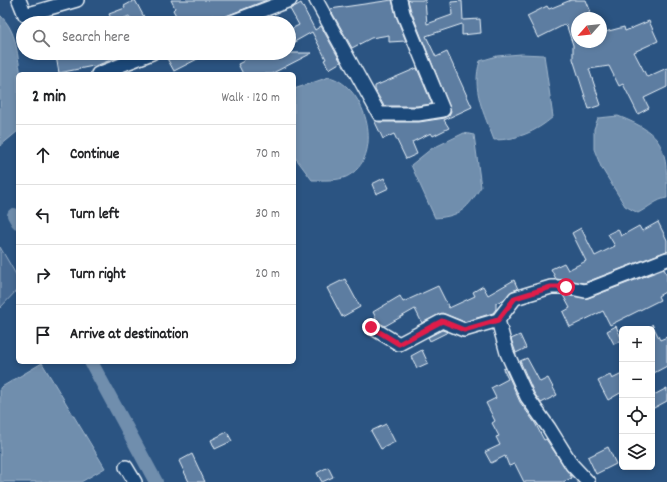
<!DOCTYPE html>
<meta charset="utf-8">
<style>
body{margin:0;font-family:Dekko,sans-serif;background:#f2f2f2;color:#202124}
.controls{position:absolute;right:12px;bottom:12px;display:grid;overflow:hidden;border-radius:6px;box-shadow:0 2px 6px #0003}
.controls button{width:36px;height:36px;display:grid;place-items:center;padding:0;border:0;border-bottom:1px solid #e0e0e0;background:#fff;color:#202124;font:20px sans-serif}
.compass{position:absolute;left:571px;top:12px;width:36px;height:36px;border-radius:50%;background:#fff;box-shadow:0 2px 6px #0003;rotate:243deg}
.stop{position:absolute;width:12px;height:12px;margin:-9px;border:3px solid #e11d48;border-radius:50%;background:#fff}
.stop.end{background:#e11d48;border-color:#fff;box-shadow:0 1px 4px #0008}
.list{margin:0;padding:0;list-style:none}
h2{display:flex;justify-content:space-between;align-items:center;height:52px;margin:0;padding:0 16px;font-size:17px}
h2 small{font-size:13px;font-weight:400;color:#757577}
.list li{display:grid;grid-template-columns:26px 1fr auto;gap:12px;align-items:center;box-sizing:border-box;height:60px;padding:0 16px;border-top:1px solid #e0e0e0}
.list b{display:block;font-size:15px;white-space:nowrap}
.list em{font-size:13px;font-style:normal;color:#757577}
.icon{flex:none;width:22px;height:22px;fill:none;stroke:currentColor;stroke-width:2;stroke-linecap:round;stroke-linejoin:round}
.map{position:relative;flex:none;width:667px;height:482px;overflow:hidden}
.search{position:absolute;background:#fff;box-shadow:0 2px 6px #0003;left:16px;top:16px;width:280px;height:44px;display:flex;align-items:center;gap:10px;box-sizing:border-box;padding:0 14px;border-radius:22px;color:#757577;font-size:15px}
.panel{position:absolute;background:#fff;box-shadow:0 2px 6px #0003;left:16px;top:72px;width:280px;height:292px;border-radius:6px}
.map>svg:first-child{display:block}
</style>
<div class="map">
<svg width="667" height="482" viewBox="0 0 667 482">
<rect width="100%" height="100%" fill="#2b5482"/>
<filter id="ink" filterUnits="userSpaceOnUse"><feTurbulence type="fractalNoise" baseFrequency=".025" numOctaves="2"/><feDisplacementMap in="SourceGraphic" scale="8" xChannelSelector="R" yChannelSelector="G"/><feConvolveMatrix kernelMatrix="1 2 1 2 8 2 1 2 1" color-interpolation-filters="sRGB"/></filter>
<g filter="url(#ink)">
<path fill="#476b93" stroke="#98aec6" d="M0,247L18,278V289L0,308Z"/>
<path fill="#708ead" stroke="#a0b6cb" d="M0,15C18,33 16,51 21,74H18V131L0,146Z
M521,54L544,55L553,117C536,132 516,140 494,140C484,113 471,90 480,61L497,56Z
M329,77C367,86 386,158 346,177C336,181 323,180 312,180L294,156V89Z
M618,116C666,134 667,150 667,198C657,199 648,208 638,213L625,206L601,167L594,149V129L598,118Z
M464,133L474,135L481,187C467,208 462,216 435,218L411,165L431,149Z
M42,363L105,468L81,482H0V388Z"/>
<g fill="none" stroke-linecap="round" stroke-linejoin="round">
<path stroke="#708ead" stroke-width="14" d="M14,215L18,222
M91,362L156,482"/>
</g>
<path fill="#5d7da1" stroke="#e8f1f8" d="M135,0L144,17L133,23L129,16L113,23L109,14L125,8L124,6Z
M171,0H267L226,16L223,18L221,23H217L213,15L201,21L198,17L186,23H180L173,10L175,8Z
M392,0L396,16L406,41L389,42V35L371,38L352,48L330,9Z
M408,0H425L427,24L452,15L451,2L462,1L463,20L480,19L481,33L462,35V24L426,36L436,57L447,52L472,107L444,120L449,128L433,136L431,133L412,142L417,154L406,159L394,134L383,139L374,120L379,122H419L445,118L449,115L451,111L411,11Z
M571,0H586L590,10L589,11L591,18H577V42H601V33L624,27L625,31L649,21L658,41L634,52L647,77L667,68V87L644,98L649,108L638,114L623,84L619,86L609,66L589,69L601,105L589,109L573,59V45L566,24L538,38L527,16L547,6L549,9Z
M301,3L315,30L321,26L341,62L329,69L324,60L326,59L312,32L289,45V30L299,25L290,9Z
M69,53H115L116,58L98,65L59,73L56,56Z
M164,53H209L174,71Z
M240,53H312L271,74H243L238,64L244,61Z
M417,68L432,104L417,106H384L375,90V86Z
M384,178L389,188L376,194L372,184Z
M658,222L667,240V251L584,283L556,279L551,269L564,263L568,270L586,261L572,233L581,228L595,256L615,246L608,234L618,229L621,236L639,226L642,231Z
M664,269L667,275V291L658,296L660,300L610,325L603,311L570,327L563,312L570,308L563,295L588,298Z
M345,279L360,307L342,317L327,288Z
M514,280L518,289L512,291L503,300L496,303V309L493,313L464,322L442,313L422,323L415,309L385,326L378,322L373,312L400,296L403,302L438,286L449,308L475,296L473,292L483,286L488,295Z
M652,324L660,340L667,337V366L652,374Z
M616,326L622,340L614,344L607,331Z
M442,330L448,332L430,341L428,337Z
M520,335L526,348L516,353L511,339Z
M422,350L428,363L417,368L411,356Z
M527,358L540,382L548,378L557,395L541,403L534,393L520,361Z
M505,368L520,402L535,423L544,440L546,439L572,478L563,482H524L515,464L509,466L505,456L491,463L485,452L500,445L496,437L499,436L492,423L495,421L486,403L496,398L491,388L508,379L503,369Z
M622,374V392L608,400L598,381L610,375L612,379Z
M667,388V401L652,409V396Z
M386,424L395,442L381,449L371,431Z
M227,432L232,441L215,449L211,440Z
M608,447L616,464L596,474L588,457Z
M192,454L205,482H189L179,461Z
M328,467L333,477L322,482L317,473Z"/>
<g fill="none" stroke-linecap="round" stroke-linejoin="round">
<g stroke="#e8f1f8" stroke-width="16">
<path id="minor" d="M19,0L25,15L77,0
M316,0L379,114H418L443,110L403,13L400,0
M229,23L290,0
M98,74L152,53
M371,327L399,344L442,321L464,330L498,320
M126,467L135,482
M588,482L572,465L549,428L527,397L507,353L498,320L515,298L551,287H566L585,291L667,259"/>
</g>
<use href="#minor" stroke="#1f4a7a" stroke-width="13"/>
</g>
</g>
<g fill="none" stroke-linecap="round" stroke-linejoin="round" filter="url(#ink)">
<path stroke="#e11d48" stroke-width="5" d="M371,327L399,344L442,321L464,330L498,320L515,298L551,287H566"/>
</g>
</svg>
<div class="controls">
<button>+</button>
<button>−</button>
<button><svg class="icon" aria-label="locate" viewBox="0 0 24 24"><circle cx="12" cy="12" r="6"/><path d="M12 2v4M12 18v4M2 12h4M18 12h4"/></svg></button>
<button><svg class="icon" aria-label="layers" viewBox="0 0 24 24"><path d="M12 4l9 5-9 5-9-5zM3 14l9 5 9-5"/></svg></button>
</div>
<svg class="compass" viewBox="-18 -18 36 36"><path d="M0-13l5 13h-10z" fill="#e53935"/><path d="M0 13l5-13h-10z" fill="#757577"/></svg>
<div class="stop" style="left:566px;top:287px"></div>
<div class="stop end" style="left:371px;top:327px"></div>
<div class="search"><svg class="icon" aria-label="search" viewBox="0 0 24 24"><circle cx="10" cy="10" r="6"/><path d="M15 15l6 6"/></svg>Search here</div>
<section class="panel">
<h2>2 min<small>Walk · 120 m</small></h2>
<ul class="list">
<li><svg class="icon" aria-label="ahead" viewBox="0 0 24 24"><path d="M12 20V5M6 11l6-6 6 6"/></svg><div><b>Continue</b></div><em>70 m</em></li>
<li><svg class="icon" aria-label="left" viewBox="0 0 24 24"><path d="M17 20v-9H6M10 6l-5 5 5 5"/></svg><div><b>Turn left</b></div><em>30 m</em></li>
<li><svg class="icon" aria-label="right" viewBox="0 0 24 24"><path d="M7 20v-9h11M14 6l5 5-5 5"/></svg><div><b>Turn right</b></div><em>20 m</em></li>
<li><svg class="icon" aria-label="arrive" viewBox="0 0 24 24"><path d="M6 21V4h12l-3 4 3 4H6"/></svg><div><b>Arrive at destination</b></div></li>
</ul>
</section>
</div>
